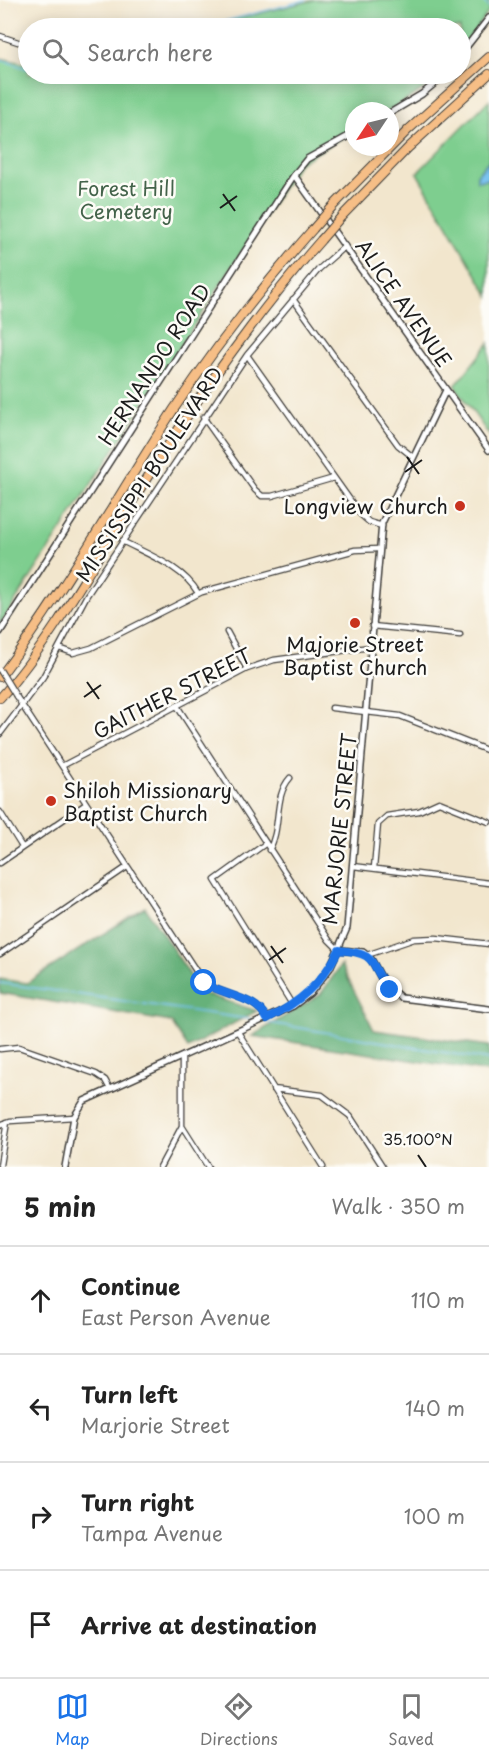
<!DOCTYPE html>
<meta charset="utf-8">
<style>
body{margin:0;font-family:"Playpen Sans",sans-serif;background:#f6f6f6;color:#222}
.compass{position:absolute;left:345px;top:102px;width:54px;height:54px;border-radius:50%;background:#fff;box-shadow:0 3px 15px #0003;rotate:235deg}
.stop{position:absolute;width:18px;height:18px;margin:-14px;border:4px solid #1a73e8;border-radius:50%;background:#fff}
.stop.end{background:#1a73e8;border-color:#fff;box-shadow:0 2px 6px #0008}
.list{margin:0;padding:0;list-style:none}
h2{display:flex;justify-content:space-between;align-items:center;height:78px;margin:0;padding:0 24px;font-size:26px}
h2 small{font-size:20px;font-weight:400;color:#767676}
.list li{display:grid;grid-template-columns:39px 1fr auto;gap:18px;align-items:center;box-sizing:border-box;height:108px;padding:0 24px;border-top:2px solid #e0e0e0}
.list b{display:block;font-size:22px;white-space:nowrap}
.list p{margin:0;font-size:20px;white-space:nowrap;color:#767676}
.list em{font-size:20px;font-style:normal;color:#767676}
.icon{flex:none;width:33px;height:33px;fill:none;stroke:currentColor;stroke-width:2;stroke-linecap:round;stroke-linejoin:round}
.map{position:relative;flex:none;width:489px;height:1167px;overflow:hidden}
.search{position:absolute;background:#fff;box-shadow:0 3px 15px #0003;left:18px;right:18px;top:18px;height:66px;display:flex;align-items:center;gap:15px;box-sizing:border-box;padding:0 21px;border-radius:33px;color:#767676;font-size:22px}
.sheet{height:510px;background:#fff}
nav{display:flex;justify-content:space-around;align-items:center;box-sizing:border-box;height:84px;border-top:2px solid #e0e0e0;background:#fff;font-size:16px;color:#767676}
nav a{display:grid;justify-items:center;gap:3px}
nav .on{color:#1a73e8}
.map>svg:first-child{display:block}
</style>
<div class="map">
<svg width="489" height="1167" viewBox="0 0 489 1167">
<rect width="100%" height="100%" fill="#fdfcf7"/>
<filter id="ink" filterUnits="userSpaceOnUse"><feTurbulence type="fractalNoise" baseFrequency=".0167" numOctaves="2"/><feDisplacementMap in="SourceGraphic" scale="12" xChannelSelector="R" yChannelSelector="G"/><feConvolveMatrix kernelMatrix="1 2 1 2 8 2 1 2 1" color-interpolation-filters="sRGB"/></filter>
<filter id="wash" filterUnits="userSpaceOnUse"><feTurbulence type="fractalNoise" baseFrequency=".008" numOctaves="4" result="noise"/><feDisplacementMap in="SourceGraphic" scale="24" xChannelSelector="R" yChannelSelector="G"/><feGaussianBlur stdDeviation="1.35" result="paint"/><feColorMatrix in="noise" values="0 0 0 0 0 0 0 0 0 0 0 0 0 0 0 0 0 1.4 0 .05"/><feComposite in="paint" operator="in"/></filter>
<g filter="url(#wash)">
<rect width="100%" height="100%" fill="#f2e6cd"/>
<path fill="#7ece8f" stroke="#4d7556" stroke-width="1.5" d="M314,0H489V11L461,50L460,28H200Z
M0,58L28,64V74H443L413,96L388,111H354V131L299,163L0,625Z
M489,100V296L417,173Z
M489,343V435L455,386Z"/>
<path fill="#66b17a" stroke="#41664b" stroke-width="1.5" d="M145,907L202,993L257,1011L188,1048L171,1022L0,993V979L27,983Z
M341,965L374,1030L489,1046V1072L252,1036L320,995Z"/>
<path fill="#75c1ef" stroke="#486e86" stroke-width="1.5" d="M489,160V179L477,181V175Z"/>
<g fill="none" stroke-linecap="round" stroke-linejoin="round">
<path stroke="#75c1ef" stroke-width="1.5" d="M482,0L489,7
M199,28L306,0
M0,59L28,69
M0,983L255,1020
M265,1022L489,1060"/>
</g>
</g>
<g filter="url(#ink)">
<g fill="none" stroke-linecap="round" stroke-linejoin="round">
<g stroke="#3c3a37" stroke-width="7">
<path id="minor" d="M0,36L18,42
M293,299L398,445L413,457
M247,355L360,514L369,522L382,526
M203,417L255,490L262,496H272L334,478
M122,541C149,555 183,567 198,593
M372,626L460,635
M227,632L247,669
M59,648L73,653L91,648L202,592L355,550L378,549
M16,696L204,983C224,996 256,996 267,1019
M177,706L329,940L339,950
M332,708L400,716L489,751
M0,734L43,677L87,595L247,355L319,269L345,246
M62,766L247,669L274,660L370,647
M0,812L22,847
M265,844L215,880L293,1006
M269,850C282,828 273,797 290,778
M0,863L86,804
M353,866L489,883
M374,868L378,824L387,816L419,811L439,802L489,822
M0,954L127,867
M367,955L414,939L436,938L489,944
M238,1032L323,1167
M0,1049L19,1047L96,1074L105,1080L110,1089
M273,1089L322,1095L350,1116L383,1167
M0,1125L10,1121L74,1117
M182,1126L208,1167
M0,1165L7,1122
M160,1167L182,1126V1057"/>
</g>
<g stroke="#3c3a37" stroke-width="8">
<path id="tertiary" d="M460,55L489,18
M390,113L422,94L446,74
M294,175L489,450
M0,632L294,175L307,159L354,133
M339,950L363,952L371,959L384,983L401,998L489,1009
M65,1167L74,1117L84,1101L293,1006L310,993L330,968L347,928L382,523L446,390"/>
</g>
<g stroke="#3c3a37" stroke-width="10">
<path id="motorway" d="M333,206L408,130L489,57
M341,217L408,148L489,74
M0,677C64,592 116,498 174,409C216,346 263,286 313,229
M0,698C52,640 95,561 137,494C192,405 252,319 321,240"/>
</g>
<use href="#minor" stroke="#fff" stroke-width="4.5"/>
<use href="#tertiary" stroke="#fff" stroke-width="5"/>
<use href="#motorway" stroke="#f6be86" stroke-width="8"/>
<g stroke="#3c3a37" stroke-width="7" stroke-linecap="butt">
<path id="minor-bridge" d="M0,670L16,696"/>
</g>
<g stroke="#3c3a37" stroke-width="10" stroke-linecap="butt">
<path id="motorway-bridge" d="M313,229L333,206
M321,240L341,217"/>
</g>
<use href="#minor-bridge" stroke="#fff" stroke-width="4.5"/>
<use href="#motorway-bridge" stroke="#f6be86" stroke-width="8"/>
</g>
</g>
<g fill="none" stroke-linecap="round" stroke-linejoin="round" filter="url(#ink)">
<path stroke="#1a73e8" stroke-width="8" d="M204,983C224,996 256,996 267,1019C300,1002 321,984 339,950C382,954 367,964 390,990"/>
</g>
<path fill="none" stroke="#1c1c1c" stroke-width="2" d="M223,194L235,211M220,208L237,196M407,457L419,474M405,472L422,460M87,682L99,699M84,697L101,685M271,946L283,963M269,960L286,948M418,1155L426,1167"/>
<g fill="#c8321e" stroke="#fdfcf7" stroke-width="2">
<circle cx="460" cy="506" r="6"/>
<circle cx="355" cy="623" r="6"/>
<circle cx="51" cy="801" r="6"/>
</g>
<g text-anchor="middle" dominant-baseline="central" stroke-width="5" stroke-linejoin="round" paint-order="stroke">
<g font-size="20" fill="#43634a" stroke="#fdfcf7">
<text x="126" y="188">Forest Hill<tspan x="126" dy="23">Cemetery</tspan></text>
</g>
<g font-size="20" fill="#1c1c1c" stroke="#fdfcf7">
<text transform="translate(404 303) rotate(55)">ALICE AVENUE</text>
<text transform="translate(154 364) rotate(-57)">HERNANDO ROAD</text>
<text transform="translate(149 474) rotate(-57)">MISSISSIPPI BOULEVARD</text>
<text transform="translate(172 693) rotate(-27)">GAITHER STREET</text>
<text transform="translate(339 829) rotate(-84)">MARJORIE STREET</text>
</g>
<g font-size="20" fill="#1c1c1c" stroke="#fdfcf7" text-anchor="end">
<text x="448" y="506">Longview Church</text>
<text x="355" y="644" text-anchor="middle">Majorie Street<tspan x="355" dy="23">Baptist Church</tspan></text>
<text x="63" y="790" text-anchor="start">Shiloh Missionary<tspan x="63" dy="23">Baptist Church</tspan></text>
</g>
</g>
<g font-size="15" text-anchor="middle" fill="#1c1c1c" stroke="#fdfcf7" stroke-width="5" stroke-linejoin="round" paint-order="stroke">
<text x="418" y="1145">35.100°N</text>
</g>
</svg>
<svg class="compass" viewBox="-18 -18 36 36"><path d="M0-13l5 13h-10z" fill="#e53935"/><path d="M0 13l5-13h-10z" fill="#767676"/></svg>
<div class="stop" style="left:204px;top:983px"></div>
<div class="stop end" style="left:390px;top:990px"></div>
<div class="search"><svg class="icon" aria-label="search" viewBox="0 0 24 24"><circle cx="10" cy="10" r="6"/><path d="M15 15l6 6"/></svg>Search here</div>
</div>
<section class="sheet">
<h2>5 min<small>Walk · 350 m</small></h2>
<ul class="list">
<li><svg class="icon" aria-label="ahead" viewBox="0 0 24 24"><path d="M12 20V5M6 11l6-6 6 6"/></svg><div><b>Continue</b><p>East Person Avenue</p></div><em>110 m</em></li>
<li><svg class="icon" aria-label="left" viewBox="0 0 24 24"><path d="M17 20v-9H6M10 6l-5 5 5 5"/></svg><div><b>Turn left</b><p>Marjorie Street</p></div><em>140 m</em></li>
<li><svg class="icon" aria-label="right" viewBox="0 0 24 24"><path d="M7 20v-9h11M14 6l5 5-5 5"/></svg><div><b>Turn right</b><p>Tampa Avenue</p></div><em>100 m</em></li>
<li><svg class="icon" aria-label="arrive" viewBox="0 0 24 24"><path d="M6 21V4h12l-3 4 3 4H6"/></svg><div><b>Arrive at destination</b></div></li>
</ul>
</section>
<nav>
<a class="on"><svg class="icon" aria-label="map" viewBox="0 0 24 24"><path d="M3 6l6-2 6 2 6-2v14l-6 2-6-2-6 2zM9 4v14M15 6v14"/></svg>Map</a>
<a><svg class="icon" aria-label="directions" viewBox="0 0 24 24"><path d="M12 3l9 9-9 9-9-9zM9 14v-3h6M13 9l2 2-2 2"/></svg>Directions</a>
<a><svg class="icon" aria-label="saved" viewBox="0 0 24 24"><path d="M7 4h10v16l-5-4-5 4z"/></svg>Saved</a>
</nav>
